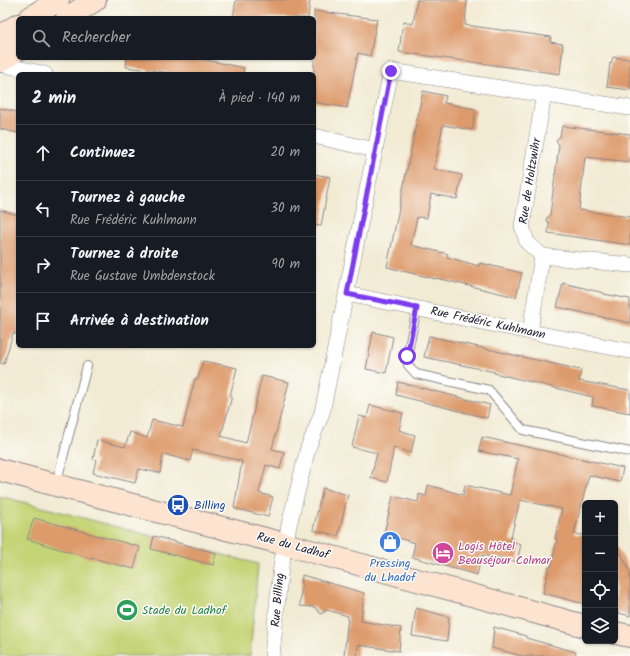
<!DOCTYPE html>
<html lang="fr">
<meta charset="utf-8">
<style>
body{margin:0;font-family:Kalam,sans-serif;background:#20242c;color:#f1f3f6}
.controls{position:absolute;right:12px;bottom:12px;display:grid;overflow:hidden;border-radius:6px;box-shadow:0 1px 3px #0004}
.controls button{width:36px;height:36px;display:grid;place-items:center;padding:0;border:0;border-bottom:1px solid #363941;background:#171b24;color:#f1f3f6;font:20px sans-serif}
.stop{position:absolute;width:12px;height:12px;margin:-9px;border:3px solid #7c3aed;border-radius:50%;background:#fff}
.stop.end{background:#7c3aed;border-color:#fff;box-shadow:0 1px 4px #0008}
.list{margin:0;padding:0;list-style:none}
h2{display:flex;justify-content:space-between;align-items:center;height:52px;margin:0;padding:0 16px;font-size:17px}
h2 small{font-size:13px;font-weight:400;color:#9ea1a6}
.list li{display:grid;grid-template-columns:26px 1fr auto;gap:12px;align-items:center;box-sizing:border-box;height:56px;padding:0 16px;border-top:1px solid #363941}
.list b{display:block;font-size:15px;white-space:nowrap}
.list p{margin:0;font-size:13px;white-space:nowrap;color:#9ea1a6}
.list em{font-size:13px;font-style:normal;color:#9ea1a6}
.icon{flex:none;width:22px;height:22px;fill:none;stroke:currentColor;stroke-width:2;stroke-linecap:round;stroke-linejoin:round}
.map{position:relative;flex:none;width:630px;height:656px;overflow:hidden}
.search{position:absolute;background:#171b24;box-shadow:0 1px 3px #0004;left:16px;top:16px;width:300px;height:44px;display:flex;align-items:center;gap:10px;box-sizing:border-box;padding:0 14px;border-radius:6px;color:#9ea1a6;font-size:15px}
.panel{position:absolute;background:#171b24;box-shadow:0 1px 3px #0004;left:16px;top:72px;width:300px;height:276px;border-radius:6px}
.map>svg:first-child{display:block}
</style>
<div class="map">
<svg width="630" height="656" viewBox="0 0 630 656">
<rect width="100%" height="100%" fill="#fdfcf7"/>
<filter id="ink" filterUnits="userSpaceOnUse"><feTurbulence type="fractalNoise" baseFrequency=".025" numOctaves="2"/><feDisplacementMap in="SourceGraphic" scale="8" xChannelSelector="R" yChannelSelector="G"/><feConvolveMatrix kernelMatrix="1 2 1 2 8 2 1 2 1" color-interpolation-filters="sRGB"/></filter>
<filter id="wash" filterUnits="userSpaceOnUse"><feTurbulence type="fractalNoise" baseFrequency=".012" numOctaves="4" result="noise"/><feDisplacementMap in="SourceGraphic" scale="16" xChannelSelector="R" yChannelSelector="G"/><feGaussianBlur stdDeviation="0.9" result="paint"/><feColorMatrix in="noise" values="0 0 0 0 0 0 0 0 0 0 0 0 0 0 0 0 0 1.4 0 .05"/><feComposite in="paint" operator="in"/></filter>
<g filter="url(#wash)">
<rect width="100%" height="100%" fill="#f2ebd4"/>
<path fill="#c4d476" stroke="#737b58" d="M0,496L258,564L250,656H0Z"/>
<g id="blocks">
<path fill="#dd9a6b" d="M236,0H310L308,18H233Z
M417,0H467L465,25L551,37L550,42L563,44L560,74L399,52L402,29H403L404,22L413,24Z
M314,11L377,19L370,56L358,53L347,108L314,102Z
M613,57L630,59V90L607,87L610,63L611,64Z
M127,58H197L244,68L243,74H179L126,67Z
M423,91L446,96L444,103L476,109L472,130L443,125L434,169L462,175L457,199L431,194L427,218L417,217L411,245L448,254L447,257L479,266L480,263L522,273L516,297L436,278V279L387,267Z
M0,108L18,112V133L0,129Z
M562,126L630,134V162L585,157L579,210L630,217V245L548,233L549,223L546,219L550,215L559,145L556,140L560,137Z
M314,174L330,177L321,226L314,225Z
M0,210L18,215V335L13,333L4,364L0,363Z
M563,283L604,293V294L630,299V323L557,307Z
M373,332L393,337L386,373L366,369Z
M429,336L581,370L579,381L630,390V413L592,406L593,397L494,373L495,372L424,357Z
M203,361L237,368L230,396H232L221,436L246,443L262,376L289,382L272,449L284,452L280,469L266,465L259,493L273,497L268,517L234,508L242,461L193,450L190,461L163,454L160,473L139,469L135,483L93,473L96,460L93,459L97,440L125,447L130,432L147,438L152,420L183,427L195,379H198Z
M398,382L490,405L487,418L396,395Z
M370,405L403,413L399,430L415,435L411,453L394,447L387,482L371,478L377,453L352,447L359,416L367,418Z
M482,437L623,468L620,482L589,475L574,534L585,535V604L543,593L549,567H551L557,539H555L562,509L520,500L510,541L521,544L517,562L482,555L477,575L412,557L415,543L384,534L393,496L418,502L419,494L426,496L428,485L463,495L465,485L510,495L518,459L479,451Z
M323,488L348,495L338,536L313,530Z
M34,518L140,547L134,569L92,558V559L27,539Z
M154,536L216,553L213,565L151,549Z
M615,541L630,572V616L615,612Z
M302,575L364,593L361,621L401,628L399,651L358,645L357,656H344L348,616L327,610L321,614L315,607L300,606Z
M416,608L449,617L447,641L412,636Z
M494,627L526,636V638L576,652L575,656H522L492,648Z"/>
</g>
</g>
<g filter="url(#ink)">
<use href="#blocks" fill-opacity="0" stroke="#8a8688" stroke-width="1"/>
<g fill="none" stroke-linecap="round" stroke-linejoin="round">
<g stroke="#8a8688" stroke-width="10">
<path id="service" d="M417,308L407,356L408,365L416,374L489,390L523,430L630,452
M56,484L87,366"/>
</g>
<g stroke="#8a8688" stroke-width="16">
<path id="minor" d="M0,64L45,74
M314,136L375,150
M542,256L630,265
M347,294L530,332L630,351
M530,332L542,256L527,242L522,226L544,94
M272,656L281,566L289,525L308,448L322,413L391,71L630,108"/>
</g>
<g stroke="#8a8688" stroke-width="24">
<path id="secondary" d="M30,18L58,0
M67,18L95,0
M0,37L18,25
M0,61L18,49
M0,470L67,488L285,544L585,626
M615,633L630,636"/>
</g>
<use href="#service" stroke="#fff" stroke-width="8"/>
<use href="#minor" stroke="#fff" stroke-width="15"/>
<use href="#secondary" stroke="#fde4d1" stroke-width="22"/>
</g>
</g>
<g fill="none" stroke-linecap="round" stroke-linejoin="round" filter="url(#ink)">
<path stroke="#7c3aed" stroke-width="5" d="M391,71L347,294L417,308L407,356"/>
</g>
<defs>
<g id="bus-disc" transform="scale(1.15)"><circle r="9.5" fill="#1a4fb4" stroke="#fdfcf7"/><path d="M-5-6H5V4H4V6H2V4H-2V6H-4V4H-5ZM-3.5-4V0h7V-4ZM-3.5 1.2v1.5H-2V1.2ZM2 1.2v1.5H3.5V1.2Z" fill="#fff"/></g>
<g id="shop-disc" transform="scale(1.15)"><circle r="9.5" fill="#3f7fe0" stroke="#fdfcf7"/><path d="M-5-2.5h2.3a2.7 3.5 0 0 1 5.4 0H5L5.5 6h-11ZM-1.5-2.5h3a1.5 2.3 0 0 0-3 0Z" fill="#fff"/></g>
<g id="hotel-disc" transform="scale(1.15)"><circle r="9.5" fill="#d1479c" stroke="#fdfcf7"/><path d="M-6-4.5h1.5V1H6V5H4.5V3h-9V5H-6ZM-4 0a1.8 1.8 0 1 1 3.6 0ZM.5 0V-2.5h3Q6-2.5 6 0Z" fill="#fff"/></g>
<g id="stadium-disc" transform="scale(1.15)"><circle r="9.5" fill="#2e9e5b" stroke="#fdfcf7"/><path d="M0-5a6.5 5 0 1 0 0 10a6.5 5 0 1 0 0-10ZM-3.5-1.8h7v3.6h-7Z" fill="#fff"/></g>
</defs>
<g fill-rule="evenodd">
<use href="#bus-disc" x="178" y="505"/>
<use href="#shop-disc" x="390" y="542"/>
<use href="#hotel-disc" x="443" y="553"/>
<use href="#stadium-disc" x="127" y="610"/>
</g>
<g text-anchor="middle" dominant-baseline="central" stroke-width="3" stroke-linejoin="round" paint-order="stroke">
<g font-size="12" fill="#22223b" stroke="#fdfcf7">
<text transform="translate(530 181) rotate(-81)">Rue de Holtzwihr</text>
<text transform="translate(488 323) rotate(12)">Rue Frédéric Kuhlmann</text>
<text transform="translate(293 546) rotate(15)">Rue du Ladhof</text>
<text transform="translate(278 600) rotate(-85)">Rue Billing</text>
</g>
<g font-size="12" fill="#164399" stroke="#fdfcf7" text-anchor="start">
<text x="194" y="505">Billing</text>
</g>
<g font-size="12" fill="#b23c85" stroke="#fdfcf7" text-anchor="start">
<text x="458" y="546">Logis Hôtel<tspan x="458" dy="14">Beauséjour Colmar</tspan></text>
</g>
<g font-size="12" fill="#366cbe" stroke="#fdfcf7">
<text x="390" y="563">Pressing<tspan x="390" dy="14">du Lhadof</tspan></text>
</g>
<g font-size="12" fill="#27864d" stroke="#fdfcf7" text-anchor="start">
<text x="142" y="610">Stade du Ladhof</text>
</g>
</g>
</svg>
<div class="controls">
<button>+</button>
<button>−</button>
<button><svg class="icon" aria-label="locate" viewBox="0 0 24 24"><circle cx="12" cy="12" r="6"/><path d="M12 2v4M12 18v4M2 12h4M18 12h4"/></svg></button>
<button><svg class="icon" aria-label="layers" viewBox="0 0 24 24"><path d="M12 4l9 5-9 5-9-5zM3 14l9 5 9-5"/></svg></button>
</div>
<div class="stop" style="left:407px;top:356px"></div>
<div class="stop end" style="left:391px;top:71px"></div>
<div class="search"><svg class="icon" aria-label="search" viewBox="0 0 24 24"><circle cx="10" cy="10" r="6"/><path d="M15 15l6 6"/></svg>Rechercher</div>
<section class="panel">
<h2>2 min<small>À pied · 140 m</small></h2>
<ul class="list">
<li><svg class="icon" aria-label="ahead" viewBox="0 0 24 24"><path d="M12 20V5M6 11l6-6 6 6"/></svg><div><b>Continuez</b></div><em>20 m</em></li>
<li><svg class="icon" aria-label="left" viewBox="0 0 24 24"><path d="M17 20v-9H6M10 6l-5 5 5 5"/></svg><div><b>Tournez à gauche</b><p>Rue Frédéric Kuhlmann</p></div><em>30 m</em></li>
<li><svg class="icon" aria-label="right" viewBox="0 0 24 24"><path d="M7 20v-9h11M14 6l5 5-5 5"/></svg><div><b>Tournez à droite</b><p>Rue Gustave Umbdenstock</p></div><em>90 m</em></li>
<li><svg class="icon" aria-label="arrive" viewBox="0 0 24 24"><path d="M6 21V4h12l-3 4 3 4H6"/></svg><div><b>Arrivée à destination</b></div></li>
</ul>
</section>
</div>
